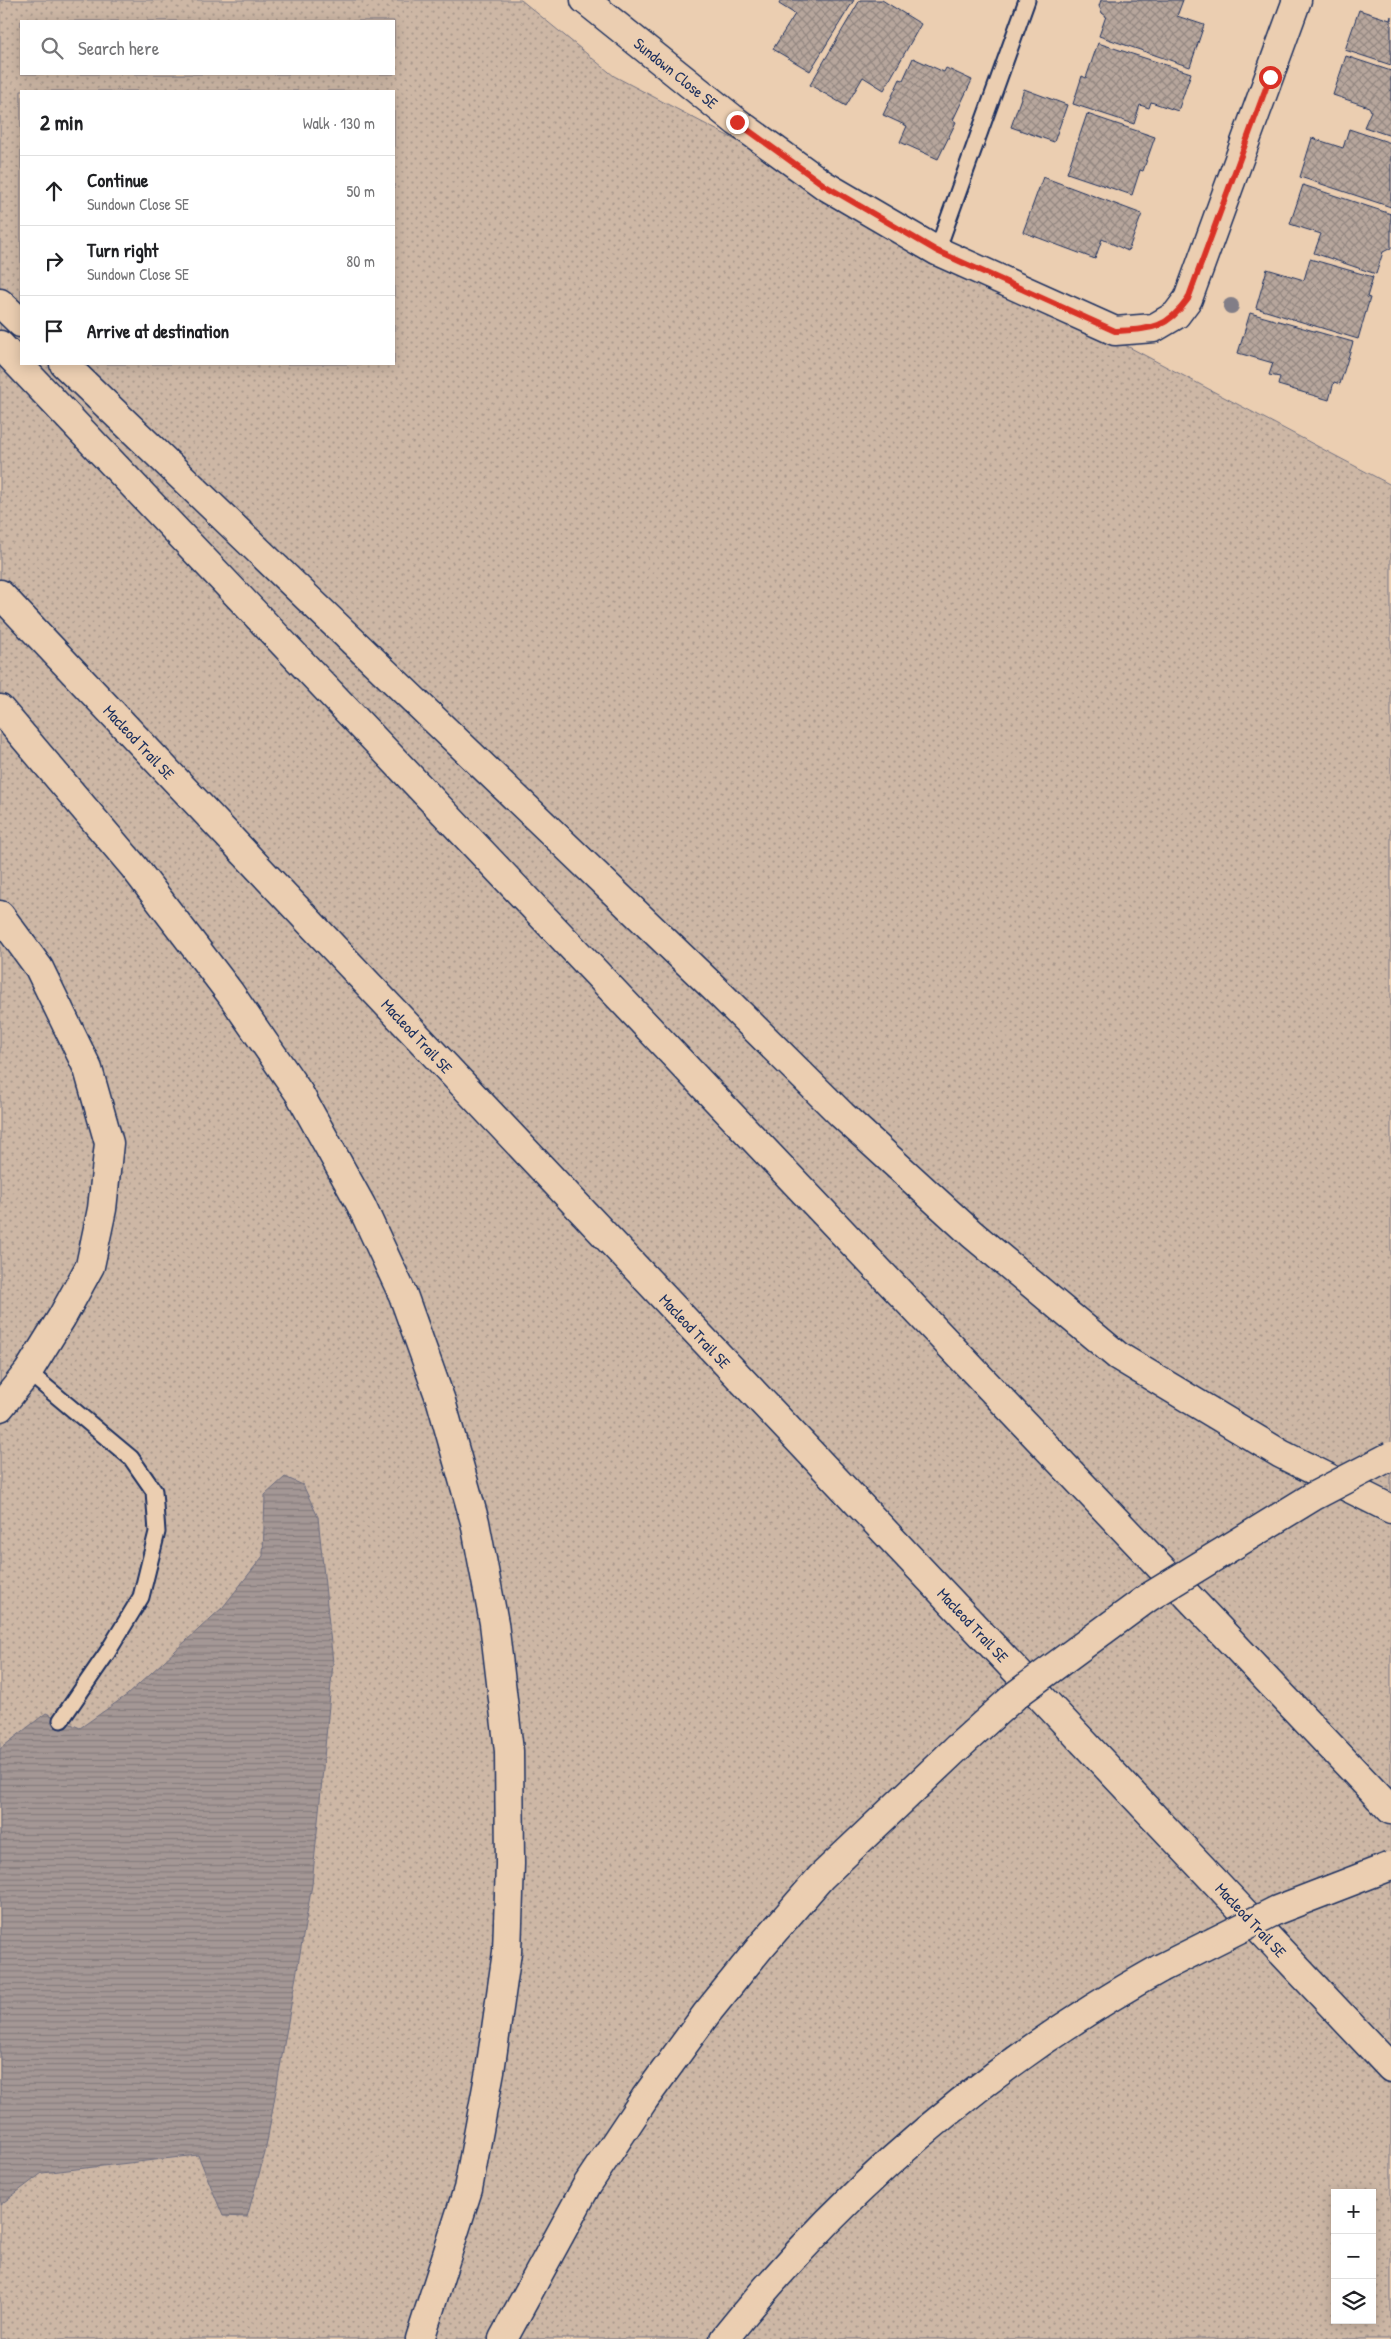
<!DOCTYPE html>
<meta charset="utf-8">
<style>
body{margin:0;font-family:"Patrick Hand",sans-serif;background:#f2f2f2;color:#202124}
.controls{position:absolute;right:15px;bottom:15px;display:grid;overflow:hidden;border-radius:0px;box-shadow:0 2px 12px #0003}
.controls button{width:45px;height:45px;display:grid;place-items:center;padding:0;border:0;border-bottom:1px solid #e0e0e0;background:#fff;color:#202124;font:25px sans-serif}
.stop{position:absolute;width:15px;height:15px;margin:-11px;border:4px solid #d93025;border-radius:50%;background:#fff}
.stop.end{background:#d93025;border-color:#fff;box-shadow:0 1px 5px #0008}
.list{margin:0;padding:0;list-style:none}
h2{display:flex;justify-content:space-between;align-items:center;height:65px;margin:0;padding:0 20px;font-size:21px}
h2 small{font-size:16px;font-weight:400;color:#757577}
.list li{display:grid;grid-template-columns:32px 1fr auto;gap:15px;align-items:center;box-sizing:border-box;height:70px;padding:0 20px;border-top:1px solid #e0e0e0}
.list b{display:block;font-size:19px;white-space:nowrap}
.list p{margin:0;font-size:16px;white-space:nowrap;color:#757577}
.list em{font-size:16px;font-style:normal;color:#757577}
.icon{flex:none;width:28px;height:28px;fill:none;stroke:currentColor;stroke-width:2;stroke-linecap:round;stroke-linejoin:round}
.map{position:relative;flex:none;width:1391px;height:2339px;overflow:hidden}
.search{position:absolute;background:#fff;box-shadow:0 2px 12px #0003;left:20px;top:20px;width:375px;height:55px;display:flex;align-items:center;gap:12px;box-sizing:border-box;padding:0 18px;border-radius:0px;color:#757577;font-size:19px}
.panel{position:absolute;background:#fff;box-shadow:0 2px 12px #0003;left:20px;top:90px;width:375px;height:275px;border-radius:0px}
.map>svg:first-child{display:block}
</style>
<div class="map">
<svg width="1391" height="2339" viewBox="0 0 1391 2339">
<defs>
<pattern id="grass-dots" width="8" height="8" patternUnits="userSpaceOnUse" patternTransform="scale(1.25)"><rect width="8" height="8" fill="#cdb7a5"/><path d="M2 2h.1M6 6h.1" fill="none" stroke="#a6958a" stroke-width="1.8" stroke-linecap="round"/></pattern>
<pattern id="water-rules" width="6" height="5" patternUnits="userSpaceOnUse" patternTransform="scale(1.25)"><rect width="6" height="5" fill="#a49795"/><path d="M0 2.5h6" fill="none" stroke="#857c7d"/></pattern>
<pattern id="building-cross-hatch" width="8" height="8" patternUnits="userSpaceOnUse" patternTransform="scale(1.25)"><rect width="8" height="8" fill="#b7a69c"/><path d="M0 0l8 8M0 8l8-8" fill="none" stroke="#948882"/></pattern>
</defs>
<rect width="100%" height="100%" fill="#ebceb1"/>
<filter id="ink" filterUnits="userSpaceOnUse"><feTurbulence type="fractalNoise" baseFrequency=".02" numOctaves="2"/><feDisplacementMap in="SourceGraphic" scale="10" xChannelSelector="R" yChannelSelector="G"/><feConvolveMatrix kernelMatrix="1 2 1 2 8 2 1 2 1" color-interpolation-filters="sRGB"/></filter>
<g filter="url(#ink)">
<path fill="url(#grass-dots)" stroke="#747382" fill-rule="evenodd" d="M0,0H521L614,76L1391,485V2339H0ZM21,21H394V74H21ZM21,91H394V364H21ZM1335,2193H1372V2320H1335Z"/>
<path fill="url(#water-rules)" stroke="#6d6d7f" d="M285,1477L303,1485L318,1517L333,1663L312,1885L265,2153L247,2217L223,2216L198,2155L42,2173L0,2205V1749L46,1713L80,1728L127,1695L223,1607L263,1556L265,1495Z"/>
<path fill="url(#building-cross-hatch)" stroke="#1b2f5e" d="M781,0H854L810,71L773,49L795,14L779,4Z
M860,0H882L921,24L884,90L863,77L846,106L810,85Z
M1101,0H1183L1177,16L1204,25L1190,67L1099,36L1106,16L1102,13L1099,6Z
M1359,10L1390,20L1391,16V65L1345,50Z
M1098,43L1191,73L1178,111L1151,102L1149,108L1140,105L1134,124L1073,104L1082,76L1086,78Z
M1346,56L1391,71V136L1364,127L1371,111L1369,107L1333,95Z
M913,58L944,72L946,68L972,80L953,120L956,122L938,159L900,142L907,126L883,115L900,79L903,80Z
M1024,89L1067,105L1054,142L1011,127Z
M1087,114L1155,137L1143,171L1140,170L1132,195L1067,173Z
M1349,129L1391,143V207L1300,177L1312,138L1343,148Z
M1043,177L1142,214L1128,251L1102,239L1095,259L1023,232Z
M1303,185L1391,214V248L1383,252L1376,274L1314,253L1321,234L1290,224Z
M1310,259L1373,277L1367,297L1370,298L1358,339L1256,308L1267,269L1304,280Z
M1250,313L1353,342L1340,384L1334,382L1329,400L1278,385L1280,377L1269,375L1273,363L1238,353Z"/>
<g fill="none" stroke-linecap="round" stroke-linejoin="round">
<g stroke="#1b2f5e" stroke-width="19">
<path id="service" d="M937,251L1027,0
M28,1372L131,1458L154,1491L157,1532L141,1597L107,1653L61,1720"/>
</g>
<g stroke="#1b2f5e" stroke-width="31">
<path id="minor" d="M585,0L737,122L824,185L937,251L1115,331L1154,328L1176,315L1188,299L1297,0"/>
</g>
<g stroke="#1b2f5e" stroke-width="31">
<path id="tertiary" d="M0,915L39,968L88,1069L109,1143L102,1209L90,1266L62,1317L28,1372L0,1407"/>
</g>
<g stroke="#1b2f5e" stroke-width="31">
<path id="motorway" d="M0,303L21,323
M0,345L1391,1810
M64,364L714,988L842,1115L972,1234L1118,1356L1281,1454L1391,1509
M0,594L1391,2068
M0,709L134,867L230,993L299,1093L361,1205L403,1295L441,1401L475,1522L494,1623L509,1751L510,1864L507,1952L490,2071L468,2189L420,2339
M503,2339L587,2185L645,2098L707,2013L762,1945L821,1877L957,1748
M724,2339C845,2187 992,2062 1161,1968"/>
</g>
<use href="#service" stroke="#ebceb1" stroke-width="15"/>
<use href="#minor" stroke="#ebceb1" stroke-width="28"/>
<use href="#tertiary" stroke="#ebceb1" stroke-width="28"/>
<use href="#motorway" stroke="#ebceb1" stroke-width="28"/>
<g stroke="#1b2f5e" stroke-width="31" stroke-linecap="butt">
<path id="motorway-bridge" d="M957,1748L1017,1694L1149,1597L1314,1496L1391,1456
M1161,1968L1277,1910L1391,1866"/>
</g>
<use href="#motorway-bridge" stroke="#ebceb1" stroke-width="28"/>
</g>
<circle fill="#827e87" cx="1231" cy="306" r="8"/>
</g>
<g fill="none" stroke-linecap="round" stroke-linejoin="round" filter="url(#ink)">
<path stroke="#d93025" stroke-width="6" d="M737,122L824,185L937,251L1115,331C1150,329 1166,330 1188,299L1270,77"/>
</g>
<g text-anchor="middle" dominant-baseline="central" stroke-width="4.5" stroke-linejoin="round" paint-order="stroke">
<g font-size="16" fill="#1b2f5e" stroke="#ebceb1">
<text transform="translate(676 73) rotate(39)">Sundown Close SE</text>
<text transform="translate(139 742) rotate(47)">Macleod Trail SE</text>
<text transform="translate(417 1036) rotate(47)">Macleod Trail SE</text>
<text transform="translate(695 1331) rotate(47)">Macleod Trail SE</text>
<text transform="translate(973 1625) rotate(47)">Macleod Trail SE</text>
<text transform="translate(1251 1920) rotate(47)">Macleod Trail SE</text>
</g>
</g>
</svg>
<div class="controls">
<button>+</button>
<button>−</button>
<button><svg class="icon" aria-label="layers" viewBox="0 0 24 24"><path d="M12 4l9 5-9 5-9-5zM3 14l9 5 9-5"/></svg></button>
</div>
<div class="stop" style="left:1270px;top:77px"></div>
<div class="stop end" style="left:737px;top:122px"></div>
<div class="search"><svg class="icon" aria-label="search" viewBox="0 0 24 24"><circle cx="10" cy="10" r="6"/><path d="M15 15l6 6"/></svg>Search here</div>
<section class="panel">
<h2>2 min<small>Walk · 130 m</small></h2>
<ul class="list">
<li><svg class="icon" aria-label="ahead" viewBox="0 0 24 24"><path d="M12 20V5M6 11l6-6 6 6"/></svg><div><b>Continue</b><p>Sundown Close SE</p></div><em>50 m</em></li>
<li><svg class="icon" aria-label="right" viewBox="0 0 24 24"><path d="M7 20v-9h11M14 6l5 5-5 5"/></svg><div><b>Turn right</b><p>Sundown Close SE</p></div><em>80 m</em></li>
<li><svg class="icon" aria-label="arrive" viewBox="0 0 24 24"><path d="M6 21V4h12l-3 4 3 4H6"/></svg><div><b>Arrive at destination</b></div></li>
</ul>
</section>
</div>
